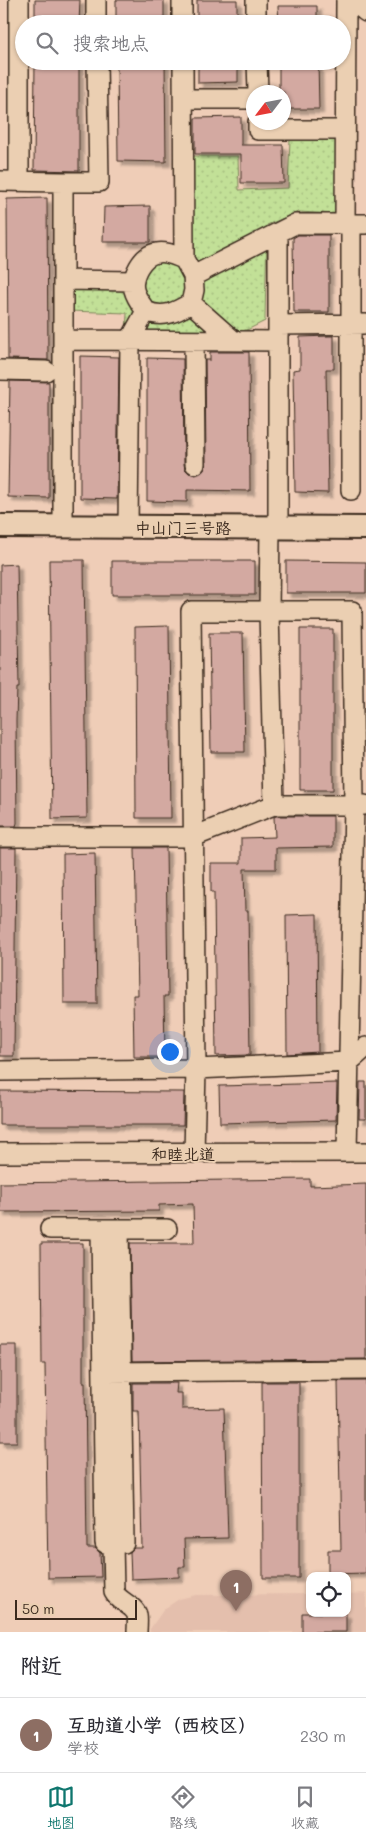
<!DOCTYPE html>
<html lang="zh">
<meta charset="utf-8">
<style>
body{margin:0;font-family:Mali,"LXGW WenKai TC",sans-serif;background:#f7f7f7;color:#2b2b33}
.controls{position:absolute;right:15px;bottom:15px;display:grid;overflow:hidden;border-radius:10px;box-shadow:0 1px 4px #0004}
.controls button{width:45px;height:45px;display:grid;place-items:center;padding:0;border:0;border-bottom:1px solid #e1e1e2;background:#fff;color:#2b2b33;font:25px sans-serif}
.compass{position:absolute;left:246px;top:85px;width:45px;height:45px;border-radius:50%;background:#fff;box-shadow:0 1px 4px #0004;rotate:238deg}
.scale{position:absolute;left:15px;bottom:12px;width:122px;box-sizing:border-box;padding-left:5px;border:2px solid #3b2a1e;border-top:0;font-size:14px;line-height:18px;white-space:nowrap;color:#3b2a1e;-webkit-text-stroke:4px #ebcfb2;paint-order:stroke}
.you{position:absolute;left:169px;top:1051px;width:18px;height:18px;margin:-12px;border:4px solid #fff;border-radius:50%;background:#1a73e8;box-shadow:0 0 0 8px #1a73e833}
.badge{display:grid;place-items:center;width:32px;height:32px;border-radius:50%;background:#0f766e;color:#fff;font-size:16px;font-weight:700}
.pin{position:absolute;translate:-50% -41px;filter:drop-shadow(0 1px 2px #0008)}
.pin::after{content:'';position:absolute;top:26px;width:18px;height:15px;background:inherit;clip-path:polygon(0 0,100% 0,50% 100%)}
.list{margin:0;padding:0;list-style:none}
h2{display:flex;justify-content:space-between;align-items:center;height:65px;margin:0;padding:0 20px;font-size:21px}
h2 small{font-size:16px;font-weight:400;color:#7c7c81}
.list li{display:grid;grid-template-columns:32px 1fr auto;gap:15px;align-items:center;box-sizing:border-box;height:75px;padding:0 20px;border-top:1px solid #e1e1e2}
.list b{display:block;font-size:19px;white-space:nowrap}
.list p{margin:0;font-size:16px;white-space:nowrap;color:#7c7c81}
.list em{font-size:16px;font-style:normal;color:#7c7c81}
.icon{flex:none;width:28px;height:28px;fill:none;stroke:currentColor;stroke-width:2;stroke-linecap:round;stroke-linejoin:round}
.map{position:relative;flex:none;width:366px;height:1632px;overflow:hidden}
.search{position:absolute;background:#fff;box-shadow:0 1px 4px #0004;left:15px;right:15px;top:15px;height:55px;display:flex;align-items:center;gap:12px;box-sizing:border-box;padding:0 18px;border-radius:28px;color:#7c7c81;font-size:19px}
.sheet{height:140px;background:#fff}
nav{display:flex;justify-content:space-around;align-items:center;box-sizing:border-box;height:70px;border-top:1px solid #e1e1e2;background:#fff;font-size:14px;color:#7c7c81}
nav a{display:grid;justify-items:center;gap:2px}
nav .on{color:#0f766e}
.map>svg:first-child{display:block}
</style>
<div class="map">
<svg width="366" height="1632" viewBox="0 0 366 1632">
<defs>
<pattern id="park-dots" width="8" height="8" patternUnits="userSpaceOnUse" patternTransform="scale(1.25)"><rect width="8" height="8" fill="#c2e097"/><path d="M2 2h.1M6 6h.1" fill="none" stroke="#a8c082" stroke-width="1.8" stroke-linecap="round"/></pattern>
<filter id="shadow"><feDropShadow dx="4.5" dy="4.5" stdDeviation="1" flood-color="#0004"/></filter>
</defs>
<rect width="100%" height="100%" fill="#efcdb7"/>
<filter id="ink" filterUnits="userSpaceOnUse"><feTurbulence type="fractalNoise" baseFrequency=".02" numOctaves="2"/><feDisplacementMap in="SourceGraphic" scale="10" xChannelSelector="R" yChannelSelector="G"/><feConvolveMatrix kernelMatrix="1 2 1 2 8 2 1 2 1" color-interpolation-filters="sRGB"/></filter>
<g filter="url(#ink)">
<path fill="#e4bfad" d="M366,1593V1632H150V1629L164,1609L179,1599L196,1595L310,1594V1613H347V1594Z"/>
<path fill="url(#park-dots)" stroke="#7e855a" d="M336,138L337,214L298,212L267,225L265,321L249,329L221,337L126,334L127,313L69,311V284L128,286L133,266L175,246L192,156H238L239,190L288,188L290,139Z"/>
<path fill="#d3a9a1" stroke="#3b2a1e" filter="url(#shadow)" d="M35,0H80L79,24H35Z
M116,0H164V24H116Z
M197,0H237V24H197Z
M278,6H317V24H279Z
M35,61H79V171L34,170Z
M117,61H165L166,162L118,161Z
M198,61H238V82L198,83Z
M279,61H318L319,109H284V92H279Z
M241,117V145H283L284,183H241V154H195V118Z
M47,198L48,360L8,359L7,199Z
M150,206V242H103L104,207Z
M298,235H329V312H294L293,238Z
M329,336H334V369H326L328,493L295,492L293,370L300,369V337Z
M210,352H249L250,491L187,490V502L147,501V358L183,359L184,464L185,469L189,473L196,475L204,470L206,464L205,360H210Z
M80,356L119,357L117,499L80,498Z
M10,381L49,382V498L8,497Z
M49,560H84L87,818L52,819Z
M112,561H255V595H112Z
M286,561L366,562V593H286Z
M17,564L19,688H17L16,721L17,823L16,826H0V565Z
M169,626L171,818H136L135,627Z
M300,629H333V790H300Z
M209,633H243L245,752H211Z
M276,816H333V847L276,848V869H244L245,911H248L250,1055L216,1056L214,892H211V863H241V838L275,837L274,817Z
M0,848H16L14,1056H0Z
M135,848H166L168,996H164L165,1057H134L133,995H138Z
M95,853L97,1004H64L63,854Z
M317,914L318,1052L287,1054L286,915Z
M360,1082H366V1119H359Z
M337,1083L336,1120L220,1123L219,1086Z
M0,1091L184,1092L183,1125H0Z
M310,1179V1186L366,1184V1359L132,1361L130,1243H194L193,1204L159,1205V1211L0,1212V1183Z
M41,1243H83V1382H85L87,1548H95L100,1553L101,1577L48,1578L45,1364H42Z
M0,1345H17V1442H0Z
M338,1381H366V1573L328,1574V1550H341Z
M262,1382H299V1578H263Z
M133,1383H177L176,1393H182V1409L224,1408L228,1538L184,1539L185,1567H179V1577L131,1579L130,1552L134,1548H142L139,1411H133Z
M302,1613H346V1632H302Z"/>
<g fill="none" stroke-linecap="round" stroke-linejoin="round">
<g stroke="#3b2a1e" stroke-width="22">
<path id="minor" d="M96,0V24
M182,0V24
M256,0V24
M352,0L366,12
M183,61L184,259L193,276L295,224H366
M257,61L258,92
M185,99H254
M258,122V130H345
M0,181L63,182V340L278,341V233
M19,181V0
M63,182H99L97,61
M345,224L346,0
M351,224V490
M63,280L134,281
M191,303L234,341
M146,311C163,319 176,312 191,303L194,290L193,276
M278,325L366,324
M63,340V526
M194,341L195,464
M0,370L46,371
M128,527L130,340L146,311C141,304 136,298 134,290C131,276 142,255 157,253C166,251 175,256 184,259
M270,528L269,612L274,805
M278,528V341
M0,837H193L274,805H365
M0,1071L196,1069L349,1062L366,1047
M0,1153L366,1152
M194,1153L196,1069L191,611H352L354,805L347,1152
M50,1229H167
M101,1229L105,1543H113L114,1592C119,1602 134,1605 137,1615C138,1620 137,1627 137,1632
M107,1372L366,1370
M113,1543H124L119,1229"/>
</g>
<g stroke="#3b2a1e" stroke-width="26">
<path id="tertiary" d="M0,526L366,528"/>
</g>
<use href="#minor" stroke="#ebcfb2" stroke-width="19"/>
<use href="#tertiary" stroke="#ebcfb2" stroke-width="22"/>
</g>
</g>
<g text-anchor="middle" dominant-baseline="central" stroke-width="4" stroke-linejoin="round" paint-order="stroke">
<g font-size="16" fill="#3b2a1e" stroke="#ebcfb2">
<text x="183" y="527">中山门三号路</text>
<text x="183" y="1153">和睦北道</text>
</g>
</g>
</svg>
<div class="controls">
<button><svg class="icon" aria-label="locate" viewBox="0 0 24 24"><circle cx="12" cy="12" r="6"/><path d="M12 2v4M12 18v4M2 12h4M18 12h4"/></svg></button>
</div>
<svg class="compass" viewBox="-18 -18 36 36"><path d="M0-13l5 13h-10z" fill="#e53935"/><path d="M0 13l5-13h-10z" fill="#7c7c81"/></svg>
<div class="scale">50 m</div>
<div class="you"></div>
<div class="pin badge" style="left:236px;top:1611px;background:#8d6e63">1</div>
<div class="search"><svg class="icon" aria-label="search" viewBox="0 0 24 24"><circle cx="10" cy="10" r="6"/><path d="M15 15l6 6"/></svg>搜索地点</div>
</div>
<section class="sheet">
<h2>附近<small></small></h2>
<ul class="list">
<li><span class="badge" style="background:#8d6e63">1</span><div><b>互助道小学（西校区）</b><p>学校</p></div><em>230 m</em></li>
</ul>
</section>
<nav>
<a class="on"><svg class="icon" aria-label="map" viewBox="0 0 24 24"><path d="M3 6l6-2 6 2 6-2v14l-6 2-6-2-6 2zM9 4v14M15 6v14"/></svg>地图</a>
<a><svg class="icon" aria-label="directions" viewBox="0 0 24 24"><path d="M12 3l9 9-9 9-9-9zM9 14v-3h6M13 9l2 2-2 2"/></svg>路线</a>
<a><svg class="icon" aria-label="saved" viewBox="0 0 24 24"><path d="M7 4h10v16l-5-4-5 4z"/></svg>收藏</a>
</nav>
